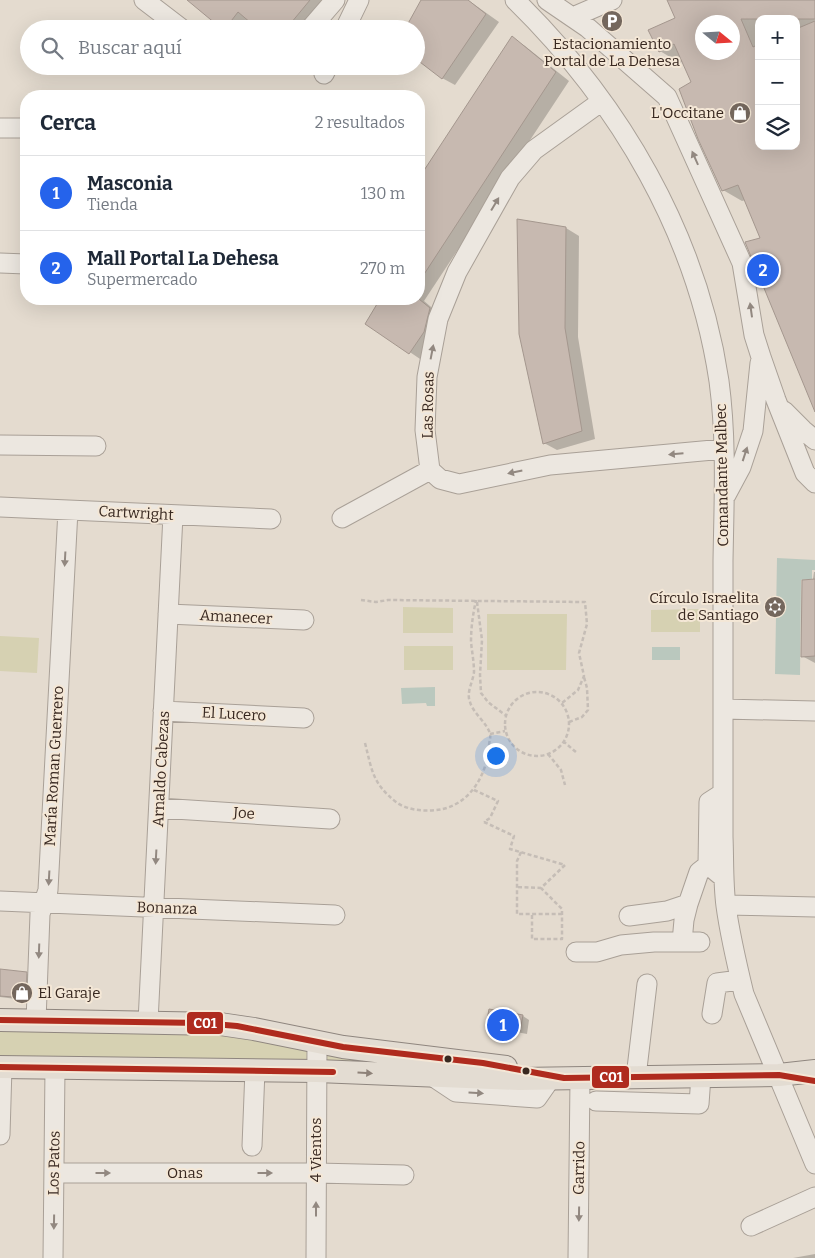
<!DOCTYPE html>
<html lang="es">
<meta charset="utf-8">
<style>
body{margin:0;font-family:Bitter,serif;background:#f6f6f7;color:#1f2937}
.controls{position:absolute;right:15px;top:15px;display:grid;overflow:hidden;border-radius:10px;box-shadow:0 5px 20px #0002}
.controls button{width:45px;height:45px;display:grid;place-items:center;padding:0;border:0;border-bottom:1px solid #e0e1e3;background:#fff;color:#1f2937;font:25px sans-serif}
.compass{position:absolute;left:695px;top:15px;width:45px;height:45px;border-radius:50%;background:#fff;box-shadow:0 5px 20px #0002;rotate:108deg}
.you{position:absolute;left:495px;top:755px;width:18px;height:18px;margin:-12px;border:4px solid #fff;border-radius:50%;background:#1a73e8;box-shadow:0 0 0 8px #1a73e833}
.badge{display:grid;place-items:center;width:32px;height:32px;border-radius:50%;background:#2563eb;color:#fff;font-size:16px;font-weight:700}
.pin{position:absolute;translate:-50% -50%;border:2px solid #fff;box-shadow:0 1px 5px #0006}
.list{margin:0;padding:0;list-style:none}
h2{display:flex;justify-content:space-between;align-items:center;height:65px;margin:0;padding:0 20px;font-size:21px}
h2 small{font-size:16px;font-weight:400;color:#747a83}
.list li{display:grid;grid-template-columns:32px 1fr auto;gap:15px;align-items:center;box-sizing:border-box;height:75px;padding:0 20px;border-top:1px solid #e0e1e3}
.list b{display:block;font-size:19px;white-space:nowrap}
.list p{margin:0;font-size:16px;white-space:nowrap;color:#747a83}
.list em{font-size:16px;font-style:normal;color:#747a83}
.icon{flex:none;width:28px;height:28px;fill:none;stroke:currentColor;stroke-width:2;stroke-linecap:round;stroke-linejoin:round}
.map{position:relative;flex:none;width:815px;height:1258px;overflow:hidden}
.search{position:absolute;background:#fff;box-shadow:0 5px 20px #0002;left:20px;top:20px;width:405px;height:55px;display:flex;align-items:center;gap:12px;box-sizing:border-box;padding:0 18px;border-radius:28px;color:#747a83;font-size:19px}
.panel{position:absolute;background:#fff;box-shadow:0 5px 20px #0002;left:20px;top:90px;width:405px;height:215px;border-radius:20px}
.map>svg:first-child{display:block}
</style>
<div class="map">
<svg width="815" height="1258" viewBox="0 0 815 1258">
<rect width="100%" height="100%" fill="#e4dbcf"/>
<path fill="#d6d1b2" d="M403,607L453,608V633H403Z
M700,609V632H651V610Z
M487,614H567L566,670H487Z
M0,636L39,638L37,673L0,671Z
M404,646H453V670H404Z
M0,1028L258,1034L426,1063L0,1059Z"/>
<path fill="#bac8be" d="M777,558L815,560V570H812V579L801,580L800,675L775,674Z
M652,647H680V660H652Z
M435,687V706H427L426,703L402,704L401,688Z"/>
<path fill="#0003" fill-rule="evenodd" d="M189,0H340L306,29H260L251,21L244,29H224Z
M422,0H468L499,22L455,85L442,78Z
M669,0H815V410L762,239L746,200L742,201L723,190L692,82L683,61L680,63L660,51L677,19ZM759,19H796V146H759ZM702,22H732V52H702Z
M512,38L525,46L569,81L424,301L443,317L423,361L367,323L381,299H419V180Z
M566,228L579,236L578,337L595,439L557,450L544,443Z
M814,572H815V663L802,656Z
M0,971L26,973L33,977L32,1001L0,997Z
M523,1016L529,1020L527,1034L494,1028L487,1025Z
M815,1254V1258H793Z"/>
<path fill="#c7b9b0" stroke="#a4978e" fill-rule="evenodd" d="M187,0H310L286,29H258L238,12L225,29H222Z
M421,0H468L486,14L442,79L416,59V29H405Z
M667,0H815V19H741L753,47L759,44V146H796V29L815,21V412L745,242L760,238L738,185L722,191L698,139L679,89L691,82L674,44L659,52L648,30L675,18ZM702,22H732V52H702Z
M512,36L556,72L419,282V178Z
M517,219L566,227L565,328L582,431L543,444L519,334Z
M380,299H419L430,308L424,332L409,354L365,324Z
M815,579V656L801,657L802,580Z
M0,969L27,972L26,998L0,996Z
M489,1009L523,1015L520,1031L486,1025Z"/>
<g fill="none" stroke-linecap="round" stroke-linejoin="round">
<g stroke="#a9a097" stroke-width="21">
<path id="minor" d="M144,0L182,29
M515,0C620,103 697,234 719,381C727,441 724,501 723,561C723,618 723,675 723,731C723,766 723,802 723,837C724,860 723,883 726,906C730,936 737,965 744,994L815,1164
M547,0L588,28L667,97L742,263L754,335L761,357L776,400L805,473L815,483
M573,17L612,0
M310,29L335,0
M345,29L359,0
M324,74L328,66
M602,101L534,150L510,178L457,272L438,319L427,377L425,430L430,470L440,479L459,484L550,465L724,449
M0,128H26
M0,263L26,264
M784,411L803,430L815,440
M0,445L96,446
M726,495L741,467L753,431L760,363
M0,507L271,519
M342,518L430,470
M168,614L304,620
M723,709L815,711
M163,711L304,718
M159,808L330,819
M708,865L709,802L723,793
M0,901L335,915
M726,905L815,907
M629,916L667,911L688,904
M682,942L684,920L688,904L699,872L708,865L724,878
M576,952H597L621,945L654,942H700
M712,1014L717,983L740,980
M36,1021L40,914L48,890L68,510
M148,1022L173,515
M432,1076L456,1092L537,1098L551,1078
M636,1077L647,984
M596,1101L699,1104L701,1076
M0,1135L2,1067
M252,1146L255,1070
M54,1173H316L404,1175
M751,1226L815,1197
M53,1258L55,1068
M316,1258L317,1042
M578,1258L580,1078"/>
</g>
<g stroke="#8f867f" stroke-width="24">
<path id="major" d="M0,1020L220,1024L254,1029L343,1047L506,1067
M0,1067L317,1071L519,1079L779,1075L815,1071"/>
</g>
<path stroke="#c5bdb6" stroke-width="2.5" stroke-dasharray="4 2.5" stroke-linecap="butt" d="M361,600L376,602L388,600L585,602L587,624L579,653L584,676L578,690L562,703
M477,602L482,640L480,675L481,693L488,702L505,715
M505 724a32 32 0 1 1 64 0a32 32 0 1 1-64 0Z
M569,722L582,717L588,710L587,688L584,677
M490,734L505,731
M563,741L577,753
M365,743C372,770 372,783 396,802C408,811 428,812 443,809C472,802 487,773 489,746C489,742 491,737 490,734C488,724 473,713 470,702C466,692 473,682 474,672C474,662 472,652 471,642C471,627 473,614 476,600
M548,754L561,770L565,785
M474,790L498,801L490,818L484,822
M484,822L514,836L510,849L565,865L541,888L562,909V939H532V914
M521,852L517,861V914H562
M518,887L541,888"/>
<use href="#minor" stroke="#ece7e0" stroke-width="19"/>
<use href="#major" stroke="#e3dcd2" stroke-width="22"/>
<g stroke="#f4e7d6" stroke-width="10">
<path id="bus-1" d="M0,1020L202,1023L237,1026L343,1047L483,1063L564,1078L779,1075L815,1081
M0,1067L333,1072"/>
</g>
<use href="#bus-1" stroke="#af2b1e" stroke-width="6"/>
</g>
<defs><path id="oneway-solid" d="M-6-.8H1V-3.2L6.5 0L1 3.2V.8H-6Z" transform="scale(1.25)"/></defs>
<g fill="#928880">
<use href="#oneway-solid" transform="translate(695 158) rotate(-114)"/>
<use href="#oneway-solid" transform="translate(495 204) rotate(-59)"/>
<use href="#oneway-solid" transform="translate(751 310) rotate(-98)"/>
<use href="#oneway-solid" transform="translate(432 352) rotate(-79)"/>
<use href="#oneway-solid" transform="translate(676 454) rotate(175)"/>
<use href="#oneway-solid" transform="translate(745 454) rotate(-72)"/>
<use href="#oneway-solid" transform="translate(515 472) rotate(168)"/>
<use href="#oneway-solid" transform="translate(65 559) rotate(93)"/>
<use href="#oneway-solid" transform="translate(156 857) rotate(93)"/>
<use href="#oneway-solid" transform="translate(49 878) rotate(93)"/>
<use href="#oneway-solid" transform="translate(39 951) rotate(92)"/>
<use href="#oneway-solid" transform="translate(476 1093) rotate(4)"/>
<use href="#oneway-solid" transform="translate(103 1173)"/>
<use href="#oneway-solid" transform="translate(265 1173)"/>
<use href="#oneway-solid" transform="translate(316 1209) rotate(-90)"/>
<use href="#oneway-solid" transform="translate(579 1214) rotate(91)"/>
<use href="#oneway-solid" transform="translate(54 1222) rotate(91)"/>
</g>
<use fill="#8e8279" href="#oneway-solid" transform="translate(365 1073) rotate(3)"/>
<defs>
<g id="parking-disc" transform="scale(1.125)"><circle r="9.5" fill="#74675d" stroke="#f4e7d6"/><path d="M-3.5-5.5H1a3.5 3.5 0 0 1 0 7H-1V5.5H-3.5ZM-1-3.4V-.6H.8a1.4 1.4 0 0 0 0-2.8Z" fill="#fff"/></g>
<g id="shop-disc" transform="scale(1.125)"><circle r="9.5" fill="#74675d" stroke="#f4e7d6"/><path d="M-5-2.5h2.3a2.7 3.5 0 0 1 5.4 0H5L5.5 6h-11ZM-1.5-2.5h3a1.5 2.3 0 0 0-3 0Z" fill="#fff"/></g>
<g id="synagogue-disc" transform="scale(1.125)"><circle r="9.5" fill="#74675d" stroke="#f4e7d6"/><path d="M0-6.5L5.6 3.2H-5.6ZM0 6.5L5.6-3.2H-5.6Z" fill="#fff"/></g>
</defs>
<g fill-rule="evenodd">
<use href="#parking-disc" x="612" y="21"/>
<use href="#shop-disc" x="740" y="113"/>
<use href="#synagogue-disc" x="775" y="607"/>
<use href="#shop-disc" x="22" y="993"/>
</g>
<g fill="#382820" stroke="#f4e7d6" stroke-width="2">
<circle cx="448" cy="1059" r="4.5"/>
<circle cx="526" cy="1071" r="4.5"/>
</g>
<g text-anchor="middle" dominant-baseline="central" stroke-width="4" stroke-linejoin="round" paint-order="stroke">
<g font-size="15" fill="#382820" stroke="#f4e7d6" text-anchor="end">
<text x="612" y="44" text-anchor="middle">Estacionamiento<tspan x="612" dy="17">Portal de La Dehesa</tspan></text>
<text x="724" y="113">L'Occitane</text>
<text x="759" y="598">Círculo Israelita<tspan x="759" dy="17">de Santiago</tspan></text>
<text x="38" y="993" text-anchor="start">El Garaje</text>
</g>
<g font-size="15" fill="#382820" stroke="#f4e7d6">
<text transform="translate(428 405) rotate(-89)">Las Rosas</text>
<text transform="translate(722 475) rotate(-91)">Comandante Malbec</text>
<text transform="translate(136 513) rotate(3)">Cartwright</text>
<text transform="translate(236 617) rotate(3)">Amanecer</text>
<text transform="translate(234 714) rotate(3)">El Lucero</text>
<text transform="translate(54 766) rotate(-87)">María Roman Guerrero</text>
<text transform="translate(161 769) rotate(-87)">Arnaldo Cabezas</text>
<text transform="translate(244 813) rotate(4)">Joe</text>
<text transform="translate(167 908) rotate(2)">Bonanza</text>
<text transform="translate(316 1150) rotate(-90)">4 Vientos</text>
<text transform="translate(54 1163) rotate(-89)">Los Patos</text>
<text transform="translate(579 1168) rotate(-89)">Garrido</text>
<text x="185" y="1173">Onas</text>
</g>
</g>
<g stroke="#f4e7d6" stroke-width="2">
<rect x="186" y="1011" width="38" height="24" rx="5" fill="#af2b1e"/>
<rect x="591" y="1065" width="39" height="24" rx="5" fill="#af2b1e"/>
</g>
<g font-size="14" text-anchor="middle" font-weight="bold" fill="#fff">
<text x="205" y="1028">C01</text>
<text x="611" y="1082">C01</text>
</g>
</svg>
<div class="controls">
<button>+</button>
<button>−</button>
<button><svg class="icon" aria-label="layers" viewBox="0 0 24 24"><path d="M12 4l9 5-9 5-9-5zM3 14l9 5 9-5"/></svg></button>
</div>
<svg class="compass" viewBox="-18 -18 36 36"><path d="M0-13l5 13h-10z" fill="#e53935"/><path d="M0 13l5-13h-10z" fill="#747a83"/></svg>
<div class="you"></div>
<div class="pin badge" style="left:503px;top:1025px">1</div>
<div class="pin badge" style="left:763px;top:270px">2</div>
<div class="search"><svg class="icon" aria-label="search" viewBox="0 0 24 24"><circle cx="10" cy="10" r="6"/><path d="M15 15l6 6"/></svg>Buscar aquí</div>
<section class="panel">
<h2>Cerca<small>2 resultados</small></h2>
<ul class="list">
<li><span class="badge">1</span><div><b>Masconia</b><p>Tienda</p></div><em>130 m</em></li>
<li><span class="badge">2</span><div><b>Mall Portal La Dehesa</b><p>Supermercado</p></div><em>270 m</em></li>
</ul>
</section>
</div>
